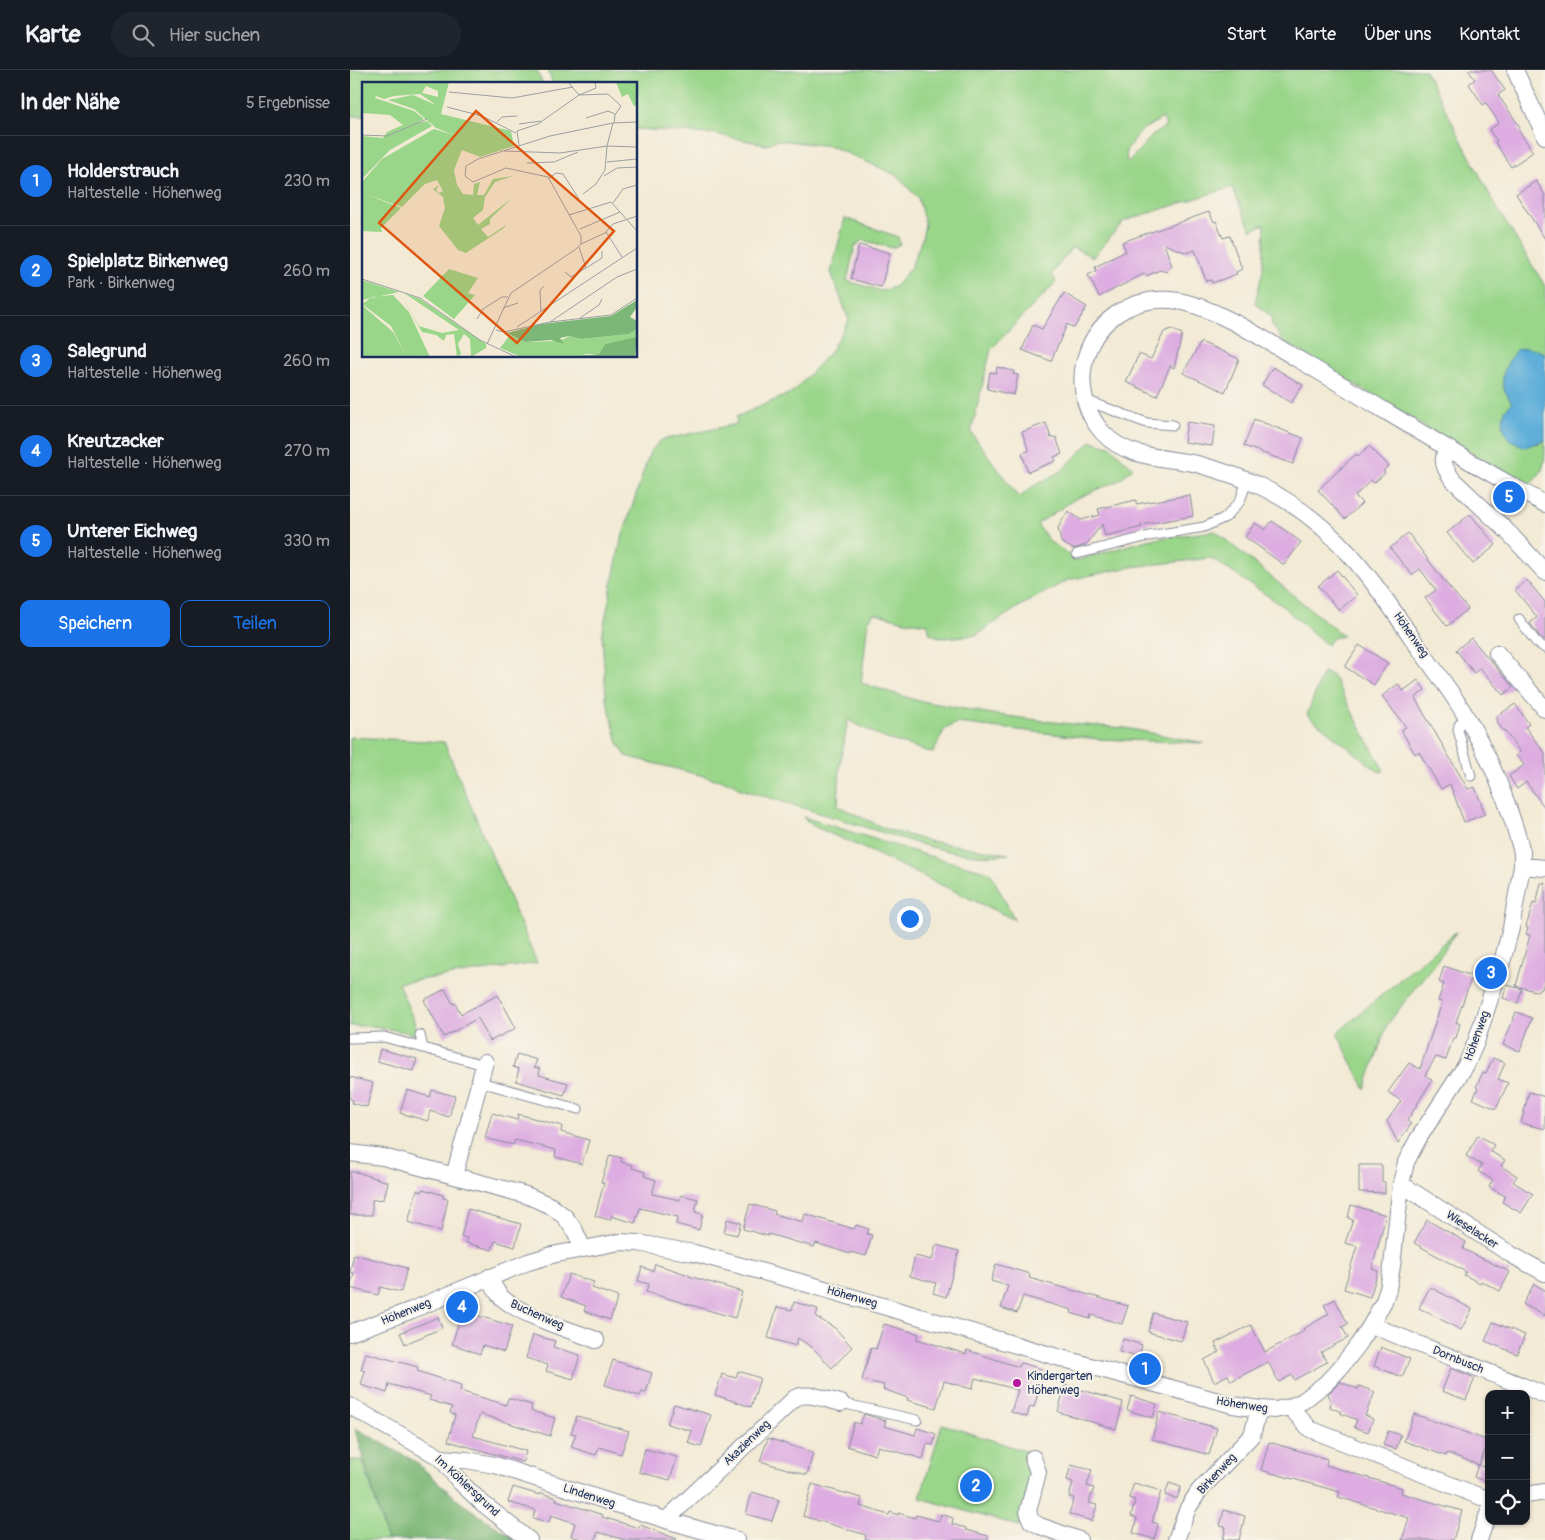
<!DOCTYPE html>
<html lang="de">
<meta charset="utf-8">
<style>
body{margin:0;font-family:Pangolin,sans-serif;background:#20242c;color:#f1f3f6}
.controls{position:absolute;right:15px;bottom:15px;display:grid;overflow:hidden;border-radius:10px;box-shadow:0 1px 4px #0004}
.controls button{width:45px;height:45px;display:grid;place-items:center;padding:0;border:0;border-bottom:1px solid #363941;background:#171b24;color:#f1f3f6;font:25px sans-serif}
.you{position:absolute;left:559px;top:848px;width:18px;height:18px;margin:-12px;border:4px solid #fff;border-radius:50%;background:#1a73e8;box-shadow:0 0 0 8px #1a73e833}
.badge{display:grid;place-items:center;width:32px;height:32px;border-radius:50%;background:#1a73e8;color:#fff;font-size:16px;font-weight:700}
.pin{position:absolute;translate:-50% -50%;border:2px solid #fff;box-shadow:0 1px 5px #0006}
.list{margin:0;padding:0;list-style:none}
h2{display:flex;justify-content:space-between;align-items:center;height:65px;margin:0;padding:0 20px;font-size:21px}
h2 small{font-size:16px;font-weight:400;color:#9ea1a6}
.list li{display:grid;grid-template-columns:32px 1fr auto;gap:15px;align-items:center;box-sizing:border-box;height:90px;padding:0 20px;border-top:1px solid #363941}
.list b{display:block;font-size:19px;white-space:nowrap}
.list p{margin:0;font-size:16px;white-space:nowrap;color:#9ea1a6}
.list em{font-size:16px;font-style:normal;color:#9ea1a6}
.actions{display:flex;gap:10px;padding:15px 20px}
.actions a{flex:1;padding:11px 0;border:1px solid #1a73e8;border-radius:10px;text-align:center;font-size:18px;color:#1a73e8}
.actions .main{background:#1a73e8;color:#fff}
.icon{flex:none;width:28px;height:28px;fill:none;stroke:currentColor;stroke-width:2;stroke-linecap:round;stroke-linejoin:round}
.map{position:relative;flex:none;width:1195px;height:1470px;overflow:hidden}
header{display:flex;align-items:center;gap:30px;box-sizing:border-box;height:70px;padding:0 25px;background:#171b24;border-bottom:1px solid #363941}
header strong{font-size:24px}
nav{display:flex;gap:28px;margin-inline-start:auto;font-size:18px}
.search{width:350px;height:45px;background:#20242c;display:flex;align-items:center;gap:12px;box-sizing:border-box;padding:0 18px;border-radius:28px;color:#9ea1a6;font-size:19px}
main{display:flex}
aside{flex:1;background:#171b24}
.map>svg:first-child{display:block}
</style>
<header>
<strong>Karte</strong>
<div class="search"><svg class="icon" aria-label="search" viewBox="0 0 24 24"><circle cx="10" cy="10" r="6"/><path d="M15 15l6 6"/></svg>Hier suchen</div>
<nav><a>Start</a><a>Karte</a><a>Über uns</a><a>Kontakt</a></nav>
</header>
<main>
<aside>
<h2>In der Nähe<small>5 Ergebnisse</small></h2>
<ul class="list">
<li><span class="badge">1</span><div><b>Holderstrauch</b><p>Haltestelle · Höhenweg</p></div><em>230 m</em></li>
<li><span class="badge">2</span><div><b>Spielplatz Birkenweg</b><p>Park · Birkenweg</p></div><em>260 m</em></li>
<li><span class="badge">3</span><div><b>Salegrund</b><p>Haltestelle · Höhenweg</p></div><em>260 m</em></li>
<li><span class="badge">4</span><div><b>Kreutzacker</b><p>Haltestelle · Höhenweg</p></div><em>270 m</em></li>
<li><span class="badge">5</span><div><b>Unterer Eichweg</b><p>Haltestelle · Höhenweg</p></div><em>330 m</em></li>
</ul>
<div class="actions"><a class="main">Speichern</a><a>Teilen</a></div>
</aside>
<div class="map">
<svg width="1195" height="1470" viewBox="0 0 1195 1470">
<rect width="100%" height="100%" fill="#f7f3e8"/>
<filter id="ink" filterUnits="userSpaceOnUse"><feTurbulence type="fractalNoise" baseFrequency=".02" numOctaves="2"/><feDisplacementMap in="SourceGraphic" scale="10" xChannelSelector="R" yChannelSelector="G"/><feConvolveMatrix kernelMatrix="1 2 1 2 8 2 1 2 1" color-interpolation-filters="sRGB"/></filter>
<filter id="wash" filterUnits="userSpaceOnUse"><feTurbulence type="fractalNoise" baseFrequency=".0096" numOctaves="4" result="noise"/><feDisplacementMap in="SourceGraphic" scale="20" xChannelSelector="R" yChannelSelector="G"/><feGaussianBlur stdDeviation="1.12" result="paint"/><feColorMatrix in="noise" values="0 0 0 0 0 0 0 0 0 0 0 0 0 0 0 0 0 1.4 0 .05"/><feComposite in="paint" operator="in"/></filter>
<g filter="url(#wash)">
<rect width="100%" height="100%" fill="#f2ead4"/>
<path fill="#9ad68a" stroke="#5a8274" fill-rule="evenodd" d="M0,0H187L192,14H14V46H0Z
M198,0H1075L1143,131L1195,216V284L1188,280L1153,317L1162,333L1155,340L1187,374L1195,370C1195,395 1195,401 1179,415L1102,373L933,271L922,255L921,246L905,233L913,200L915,154L901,160L882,117L774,151L743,187L722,177L702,204L706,212L641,279L621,362L669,428L682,417L711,401L741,371L760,376L783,398L768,411L725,429L687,454L700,472L728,490L797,470L865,461L993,566L983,568L977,575L930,534L861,488L781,497L718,510L670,536L626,565L593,568L580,564L578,554L555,551L524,543L518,551L511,613L565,630L648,645L711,653L775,658L854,673L748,669L606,653L594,660L583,683L534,668L498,650L490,694L488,736L536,759L579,771L659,784C613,791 560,771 515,757C472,744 430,731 388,718L385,714L276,686L268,673L256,627L252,565L270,474L300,382L311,370L387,354L386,347L443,322L480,282L499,250L481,202L495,148L548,167L550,174L542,178L513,170L505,176L497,211L532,221L546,216L561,197L572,169L575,154L568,128L546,105L481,76L426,70L417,75L361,63L359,64L286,59V14H203ZM813,48L816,56L803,65L777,93L776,80L792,60Z
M973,602L983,606L1034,701L1029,702L957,645Z
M0,667L94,672L187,893L48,913L70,965L24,956H0Z
M453,747L579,786L640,802L665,850L522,782L463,756Z
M1106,862L1088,889L1064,919L1037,955L1015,1019L987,963Z
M592,1354L681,1383L682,1403L669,1456L570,1428Z
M0,1390H13L37,1470H0Z"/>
<path fill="#7bb776" stroke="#4b736a" d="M5,1358L66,1392L110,1432L166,1470H37Z"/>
<path fill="#5eafd9" stroke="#3c6f9c" d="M1175,278L1188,280L1195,284V370L1175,377L1159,369L1152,354L1155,340L1162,333C1160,328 1155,323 1154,318C1149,305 1159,290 1166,280Z"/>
<g id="blocks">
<path fill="#ddade1" d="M1118,0H1141L1155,20L1148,25L1170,57L1168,59L1183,82L1161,97L1145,72L1147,71L1139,60L1149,53L1136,33L1133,35L1119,14L1125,9Z
M1186,111L1195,125V169L1166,124Z
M859,142L864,152L866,151L873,168L880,166L892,199L886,202L887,204L862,213L861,210L856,211L845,180L837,183L814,174L822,196L816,202L810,200L796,206L794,204L749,227L738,205L746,201L745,197L776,181L772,172Z
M509,175L540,183L531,217L501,209Z
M714,223L737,237L724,258L717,254L701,291L672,280L683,255L692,259Z
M821,259L832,264L824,298L820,296L807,326L776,312L789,284L801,289L814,262Z
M851,272L889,289L875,322L833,303Z
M647,297L664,301L663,304L668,305L664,325L637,319L640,302L646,303Z
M923,297L953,315L941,333L912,315Z
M904,349L953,368L943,394L894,376Z
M837,352L865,356L862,376L834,372Z
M696,353L701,368L706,367L712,384L704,387L706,391L678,402L672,383L679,381L672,362Z
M1019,376L1039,396L1033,401L1035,403L1024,413L1021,410L1005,426L1012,433L995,449L968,420L1006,384L1008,386Z
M840,425L843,446L791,455L792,457L755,466L752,454L736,475L723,479L711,472L708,458L718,441L731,450L750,445L748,439L786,430V434Z
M1120,444L1146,475L1123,494L1097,463Z
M922,451L951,472L934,495L895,467L905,453L915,460Z
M1058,463L1095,512L1118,539L1097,556L1075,528L1086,520L1070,499L1062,505L1040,478Z
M987,500L1007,525L989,540L968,516Z
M1177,510L1195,532V570L1190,567L1180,553L1187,547L1165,520Z
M1121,568L1163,617L1153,625L1130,598L1124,603L1106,580Z
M1009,575L1038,593L1024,615L995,597Z
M1068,610L1075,620L1065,628L1118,719L1125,717L1135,744L1114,752L1100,714L1091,719L1069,682L1065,684L1051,660L1056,657L1032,626L1048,614L1053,621Z
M1165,634L1179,654L1175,657L1195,683V738L1176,712L1167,719L1159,706L1174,695L1166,685L1170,682L1154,660L1153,661L1147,651L1148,650L1146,647Z
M1191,813H1195V908L1192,919L1185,921L1166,916L1180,865L1176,864L1178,858L1176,857L1183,833L1186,834Z
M1094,896L1122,906L1106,952L1110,954L1106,968H1103L1096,990L1086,987L1075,1005L1082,1010L1057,1051L1061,1054L1048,1073L1037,1051L1051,1031L1038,1022L1059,993L1070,999L1092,932L1088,931L1094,914L1089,912Z
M1157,915L1172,919L1168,933L1153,928Z
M95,919L103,934L105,933L111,944L148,925L166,958L140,971L128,948L94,967L74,930Z
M1166,942L1182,948L1170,981L1153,975Z
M30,979L67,989L63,1001L27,991Z
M167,984L187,990L184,997L190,999L189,1005L218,1013L214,1025L166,1011L169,999L163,997Z
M1143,988L1155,993L1148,1009L1158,1013L1146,1039L1123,1029L1128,1018L1126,1017L1133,1002L1136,1003Z
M0,1007L23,1013L17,1037L2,1033L3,1030L0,1029Z
M57,1020L80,1027L82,1020L105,1026L99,1047L80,1041L78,1051L50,1043Z
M1179,1022L1195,1027V1059L1171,1053Z
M142,1043L167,1050L168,1044L212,1056L211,1062L239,1070L232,1094L205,1087L206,1080L165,1070L163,1075L135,1068Z
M1128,1065L1144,1075L1140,1081L1155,1090L1151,1096L1167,1106L1163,1112L1183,1124L1171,1143L1152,1132L1155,1126L1139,1117L1143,1110L1128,1101L1132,1095L1116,1086Z
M260,1085L272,1088L271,1092L283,1095L282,1098L295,1102L294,1106L306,1110L302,1124L330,1130L331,1125L348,1129L345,1142L353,1144L349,1160L326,1154L328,1147L290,1138L285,1153L261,1146L260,1150L245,1146L254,1113L251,1112Z
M1009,1095H1032V1112H1035V1123L1009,1122Z
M0,1102H7L38,1112L34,1129L22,1130V1145H0Z
M73,1119L93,1125V1128L98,1129L91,1161L58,1152L67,1120L72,1122Z
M400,1134L425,1141L424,1144L453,1152L455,1144L504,1159L506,1155L519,1159L517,1164L522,1165L516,1186L500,1182V1184L466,1173L464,1177L418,1164V1166L393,1159Z
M1001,1135L1036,1145L1022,1199L1028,1201L1020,1227L994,1219L1007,1176L995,1173L1003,1150L998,1148Z
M118,1139L171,1154L165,1177L145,1171L142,1180L116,1173L117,1168L111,1167Z
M377,1149L391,1153L387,1165L374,1162Z
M1077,1150L1116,1172L1113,1179L1160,1202L1150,1221L1131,1211L1130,1213L1114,1205L1116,1202L1064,1173Z
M586,1175L609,1181L596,1227L583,1223L586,1213L560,1206L565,1186L582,1190Z
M4,1184L57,1198L51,1222L30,1217L28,1225L0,1218L4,1203L0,1202Z
M305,1194L339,1205V1206L392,1222L385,1248L296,1222L299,1214L288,1211L292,1197L303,1201Z
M646,1194L680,1204L679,1208L778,1236L772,1254L741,1245L740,1249L721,1243L722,1240L673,1226L667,1243L651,1238L658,1216L641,1211Z
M219,1204L244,1212L242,1218L268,1227L260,1250L234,1241L236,1236L211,1227Z
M1184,1214L1195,1220V1246L1173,1234Z
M1080,1217L1122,1239L1111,1260L1069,1238Z
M985,1229L998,1254L992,1257L998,1268L971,1282L977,1292L944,1310L942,1305L929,1312L918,1292L881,1311L878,1305L864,1312L854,1290L869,1282L865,1273L901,1255L915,1282L954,1261L953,1259L979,1244L974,1235Z
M444,1232L468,1239L466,1247L485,1258L502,1277L482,1298L463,1278L448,1268L446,1276L418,1268L427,1237L442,1240Z
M112,1241L162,1256L154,1282L133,1275L130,1284L102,1274Z
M803,1243L837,1252L831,1271L798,1262Z
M88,1247L92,1258L55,1274L50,1263Z
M1143,1252L1175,1265L1167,1284L1135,1271Z
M534,1254L569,1264L567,1269L616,1284L617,1280L669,1297L671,1293L695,1300L684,1337L680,1336L677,1347L661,1342L668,1320L625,1308L622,1319L594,1311L586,1338L557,1330L558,1328L533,1319L534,1315L512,1310L521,1278L526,1279Z
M183,1265L205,1271L203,1277L230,1285L223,1309L196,1301L198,1295L176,1288Z
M773,1269L792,1275L789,1287L769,1282Z
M1031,1277L1060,1289L1052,1307L1024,1296Z
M16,1283L68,1297L67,1301L111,1315L110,1321L156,1335L158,1328L182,1335L181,1341L205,1348L200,1366L130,1344L123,1366L176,1381L173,1392L98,1371L105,1345L100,1343L102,1337L79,1330L81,1326L39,1314L37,1323L11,1315L15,1301L11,1300Z
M263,1290L302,1303L296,1323L292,1322L290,1326L255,1315Z
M1101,1298L1125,1308L1116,1330L1092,1321Z
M388,1301L410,1308L401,1337L365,1325L372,1304L386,1308Z
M990,1312L1008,1319L1009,1316L1025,1322L1015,1345L1023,1349L1018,1362L1004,1357L1007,1350L990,1343L991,1342L980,1337L981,1332L978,1324Z
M715,1315L773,1332L766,1359L708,1342Z
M781,1326L807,1334L803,1348L777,1340Z
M324,1334L361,1345L351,1377L338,1373L342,1361L317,1354Z
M809,1342L867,1358L859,1385L802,1369Z
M514,1344L536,1351L534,1356L565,1365L567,1358L586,1364L583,1375L577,1374L573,1389L528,1376L525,1385L497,1376L504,1352L510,1354Z
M1064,1344L1139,1371L1129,1395L1097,1383L1096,1386L1054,1371Z
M227,1346L279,1361L271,1384L249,1377L246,1385L221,1377L226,1364L221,1363Z
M1038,1361L1051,1365L1046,1379L1033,1375Z
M418,1368L463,1383L457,1405L410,1391Z
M919,1372L977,1389L976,1395L1052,1418L1051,1423L1112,1441L1103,1470H1052L1059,1448L988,1427L990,1422L911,1400Z
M295,1379L327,1387L320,1410L289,1402Z
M721,1395L742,1400L737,1416L744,1418L739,1433L747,1435L742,1451L719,1444L724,1428L719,1427L723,1412L717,1410Z
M1128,1395L1139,1399V1413L1124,1407Z
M784,1413L811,1421L802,1452L808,1454L804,1469L783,1463L787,1448L781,1446L785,1430L779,1428Z
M819,1413L831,1417L827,1429L815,1425Z
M462,1414L512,1428L510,1436L539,1445L540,1442L548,1445V1443L565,1448L566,1445L589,1451L591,1444L603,1448L602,1454L616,1458V1460L638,1466V1470H515L516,1465L453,1446Z
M163,1417L190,1425L191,1423L207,1428L206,1430L253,1445L252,1447L289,1458L290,1455L327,1469L326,1470H275L248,1462L245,1470H234L221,1466L225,1453L201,1445L199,1453L183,1448L185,1440L158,1432Z
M402,1422L429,1430L422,1451L396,1444Z
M874,1440L895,1446L889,1470H873L876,1457L870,1456Z"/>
</g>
</g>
<g filter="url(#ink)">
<use href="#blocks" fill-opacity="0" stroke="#868c99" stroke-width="1"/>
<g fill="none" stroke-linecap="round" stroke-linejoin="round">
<g stroke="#868c99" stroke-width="11">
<path id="service" d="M735,330L797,353L823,355
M727,484L799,466L854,457L876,447L890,431L897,411
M1169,549L1186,572L1195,578
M1116,646L1109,655L1108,660L1121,706
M70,965L73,978
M0,968L34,967L134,995
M130,1012L228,1039
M491,1333L567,1350"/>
</g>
<g stroke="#868c99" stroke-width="18">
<path id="minor" d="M1165,0L1195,66
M1096,379C1091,392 1095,399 1103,410L1158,462L1195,502
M1147,583L1195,639
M1172,796L1195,798
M0,1083L33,1087L176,1125L201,1136L215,1147L225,1161L233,1179
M104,1106L135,992
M1051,1114L1162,1185L1195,1203
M139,1207C142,1214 146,1221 151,1227C170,1245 220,1260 246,1270
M1021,1255L1195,1325
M0,1263L62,1240L178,1192L202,1185L270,1172L288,1173L344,1183L461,1215L707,1287L883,1335L909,1339L925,1340L940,1337L953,1331L976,1313L990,1298L1008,1275L1021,1255L1034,1231L1038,1219L1042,1196L1051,1114L1056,1092L1068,1069L1116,995L1126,972L1153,888L1161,858L1172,796V782C1159,734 1140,686 1114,643C1099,618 1081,595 1064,571C1021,507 983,452 912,417C891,407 869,400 847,394C815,387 777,389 753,363C736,344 729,319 734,294C743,252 779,227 821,230C858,233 914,269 946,288C1029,336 1110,388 1195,434
M0,1336L91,1388L109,1411L131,1432L179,1470
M940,1337L960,1359L1131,1427L1139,1428
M91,1388L116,1390L145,1395L316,1450L386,1470
M683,1388L688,1402L678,1441L681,1451L690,1456L729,1470
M1176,1425L1195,1422
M316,1450L445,1328C457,1321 477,1330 491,1333
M826,1470L838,1438L849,1421L902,1365L909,1339
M1129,1470L1139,1441"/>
</g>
<use href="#service" stroke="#fff" stroke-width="9"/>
<use href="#minor" stroke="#fff" stroke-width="16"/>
</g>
</g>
<circle fill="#b5179e" stroke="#f7f3e8" stroke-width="2" cx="667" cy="1313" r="5"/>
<g text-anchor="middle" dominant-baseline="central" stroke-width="4" stroke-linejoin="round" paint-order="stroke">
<g font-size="12" fill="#1b2f5e" stroke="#f7f3e8">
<text transform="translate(1061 565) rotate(55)">Höhenweg</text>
<text transform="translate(1127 966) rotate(-70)">Höhenweg</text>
<text transform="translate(1122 1160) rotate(33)">Wieselacker</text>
<text transform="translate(502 1227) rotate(16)">Höhenweg</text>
<text transform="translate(56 1242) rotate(-22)">Höhenweg</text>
<text transform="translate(187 1245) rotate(24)">Buchenweg</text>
<text transform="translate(1108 1290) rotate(22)">Dornbusch</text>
<text transform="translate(892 1335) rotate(9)">Höhenweg</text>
<text transform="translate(397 1373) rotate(-44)">Akazienweg</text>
<text transform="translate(867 1404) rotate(-47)">Birkenweg</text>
<text transform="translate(117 1416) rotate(43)">Im Köhlersgrund</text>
<text transform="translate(239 1426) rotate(18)">Lindenweg</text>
</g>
<g font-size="12" fill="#1b2f5e" stroke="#f7f3e8" text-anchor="start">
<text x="677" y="1306">Kindergarten<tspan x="677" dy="14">Höhenweg</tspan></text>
</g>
</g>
<g transform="translate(12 12)">
<rect width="275" height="275" fill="#f2ead4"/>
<path d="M0,0H87L79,32L149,49L152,64L118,75L100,68L92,88L95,103L101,112L111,113L112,102L118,100L115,113H122L131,97L151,94L133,100L123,115L121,128L111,136L116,143L150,116L128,137V142L119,147L126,155L144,143L142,146L104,171L96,168L77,144L83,126L81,115L71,107L77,103L74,108L77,111L81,109L75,98L63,102L40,125L6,113L39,126L19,146L20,150L0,149V100L20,77L72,47L92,53L74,46L52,27L26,18L51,13L74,23L58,12L32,14L22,17L14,14L13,16L52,29L62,37L55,41L65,39L70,44L28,68L0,97V54L21,56L25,50L41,43L28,33L0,31ZM64,4L76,9V15L60,11ZM254,0H275V23L272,24L266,12L260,15ZM87,187L116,196L106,211L113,213L92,237L61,214ZM0,198L37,210L0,218ZM42,211L58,217L124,262V266L109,275L108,257L102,252L96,262L99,272L95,275L92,252L84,253L82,259L74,253L60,250L38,212L57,244L80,251L97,248ZM31,213L47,230L68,275H0V223L31,250L43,272L29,244L0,222L10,215ZM275,247V255L271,257L243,262L237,272H219L237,275H159L138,266L148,253L163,260L197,259L208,254L219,257L267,252Z" fill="#9ad68a" fill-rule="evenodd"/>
<path d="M275,218V225L268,235L275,239V247L267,252L219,257L207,254L198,256L202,262L189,258L163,260L145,251L179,242L249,234ZM275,255L273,275L219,274L237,272L243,262Z" fill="#7bb776"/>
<path fill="none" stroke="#9c9fa5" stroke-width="1" d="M206,0L217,13M87,10L150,16L211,5M217,13L246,12L259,24L253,33L252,41M85,25L120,34L154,51M224,36L246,29L253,32M135,40L140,35L155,34M157,42L179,39M0,53L25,54L65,37M157,63L155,49L176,42L217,13L234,6L233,0M142,69L198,71L245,64L251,41M245,80L275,77M165,81L192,80L216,70M242,94L255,86L275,85M187,96L194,91L201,92L217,117M221,112L234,102L243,88L245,64L275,65M251,121L261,107L275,103M207,133L249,120L275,149M218,147L258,130M244,150L260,175M219,162L243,151L251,142L275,134M217,165L224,186L240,176V169M203,190L209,195L224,186M0,197L58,216L118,258L154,275M141,226L156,221M179,229L178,208L182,204M218,236L237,223L240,217M115,237L121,227L140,215H146M188,240L255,195L275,187M155,245L275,166M134,248L142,250L188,240L249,233L275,216M125,262L149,211L214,167L219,162V154L186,95L144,86L111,100L103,94L104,84L116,77L188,54L251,41L275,40"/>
<path fill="#de5710" fill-opacity="0.15" stroke="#de5710" stroke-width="2.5" d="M114,29L252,149L155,261L17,141Z"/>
<rect width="275" height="275" fill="none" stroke="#1b2f5e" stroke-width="2.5"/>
</g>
</svg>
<div class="controls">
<button>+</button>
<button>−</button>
<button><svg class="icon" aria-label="locate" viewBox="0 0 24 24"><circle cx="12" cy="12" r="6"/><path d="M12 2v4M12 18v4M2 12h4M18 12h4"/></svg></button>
</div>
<div class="you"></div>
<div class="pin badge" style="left:795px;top:1299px">1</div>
<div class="pin badge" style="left:626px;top:1416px">2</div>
<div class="pin badge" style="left:1141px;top:903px">3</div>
<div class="pin badge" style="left:112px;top:1237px">4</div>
<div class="pin badge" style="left:1159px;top:427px">5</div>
</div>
</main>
